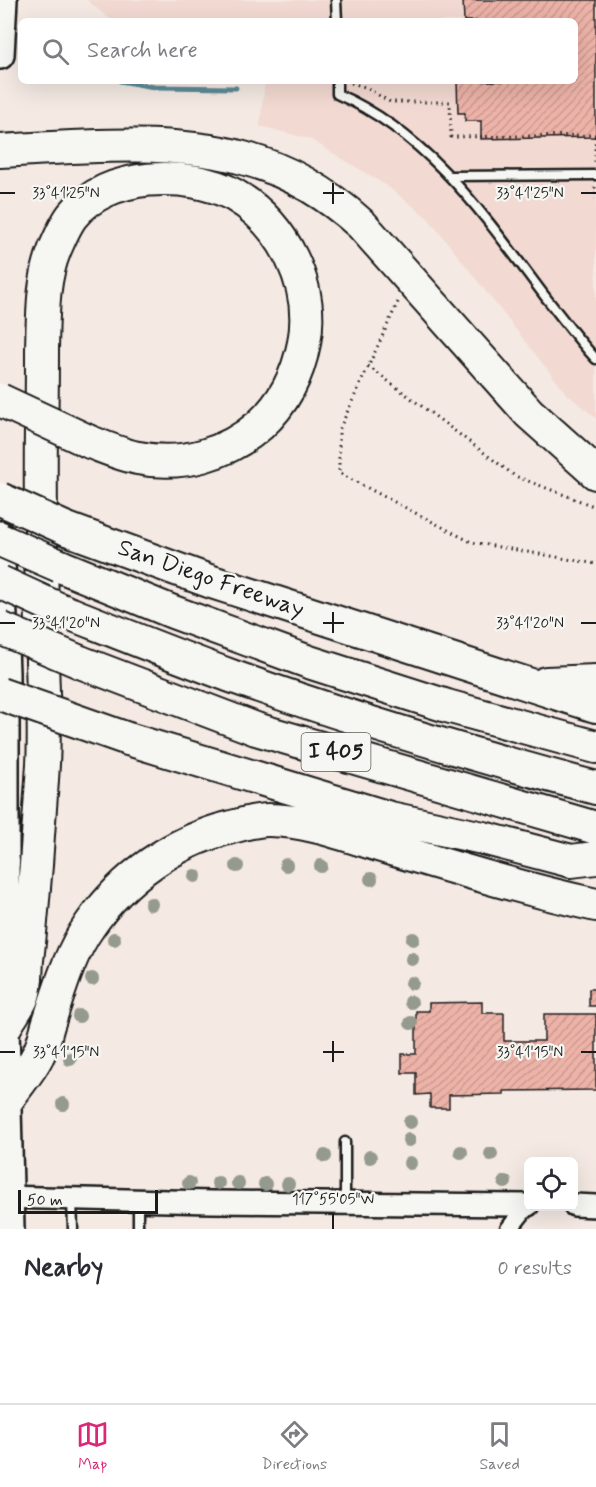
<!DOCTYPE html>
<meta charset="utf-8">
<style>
body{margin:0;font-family:Mynerve,sans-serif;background:#f2f2f3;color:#2b2b33}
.controls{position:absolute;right:18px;bottom:18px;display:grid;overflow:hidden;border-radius:9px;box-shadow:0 6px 24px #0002}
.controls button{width:54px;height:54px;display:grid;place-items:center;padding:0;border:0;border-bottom:2px solid #e1e1e2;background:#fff;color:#2b2b33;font:30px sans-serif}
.scale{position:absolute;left:18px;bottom:15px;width:140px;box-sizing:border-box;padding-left:6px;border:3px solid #1c1c1c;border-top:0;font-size:16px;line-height:21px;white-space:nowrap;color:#1c1c1c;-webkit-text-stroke:4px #f6f6f2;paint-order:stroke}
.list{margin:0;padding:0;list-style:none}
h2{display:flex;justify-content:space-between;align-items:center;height:78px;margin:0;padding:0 24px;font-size:26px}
h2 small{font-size:20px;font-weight:400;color:#7c7c81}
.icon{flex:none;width:33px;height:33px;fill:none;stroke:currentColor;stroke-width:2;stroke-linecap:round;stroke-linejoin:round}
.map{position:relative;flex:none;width:596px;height:1229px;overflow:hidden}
.search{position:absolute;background:#fff;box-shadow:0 6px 24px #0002;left:18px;right:18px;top:18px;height:66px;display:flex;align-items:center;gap:15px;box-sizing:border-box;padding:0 21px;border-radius:9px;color:#7c7c81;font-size:22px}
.sheet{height:174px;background:#fff}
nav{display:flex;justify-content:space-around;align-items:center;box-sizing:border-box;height:84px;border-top:2px solid #e1e1e2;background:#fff;font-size:16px;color:#7c7c81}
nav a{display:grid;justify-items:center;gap:3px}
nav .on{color:#db2777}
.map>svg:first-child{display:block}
</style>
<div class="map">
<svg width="596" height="1229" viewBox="0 0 596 1229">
<defs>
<pattern id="building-hatch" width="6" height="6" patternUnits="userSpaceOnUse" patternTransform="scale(1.5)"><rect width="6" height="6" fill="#edb3a8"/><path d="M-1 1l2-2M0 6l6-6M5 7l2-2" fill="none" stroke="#cb9990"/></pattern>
</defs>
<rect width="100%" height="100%" fill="#f4e9e3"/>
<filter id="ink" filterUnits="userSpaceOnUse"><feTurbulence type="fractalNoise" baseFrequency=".0167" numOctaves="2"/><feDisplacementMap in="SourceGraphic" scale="12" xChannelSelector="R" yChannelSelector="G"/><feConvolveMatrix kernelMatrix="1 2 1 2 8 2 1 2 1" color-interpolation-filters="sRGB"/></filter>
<g filter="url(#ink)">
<path fill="#f2d9d1" d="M87,0H596V418L566,393L428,218L387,186L310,139L260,126L265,81H575V21H112Z"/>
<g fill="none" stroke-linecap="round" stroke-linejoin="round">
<path stroke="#5d8a97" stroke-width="5" d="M120,81L154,87L236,88"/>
</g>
<path fill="url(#building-hatch)" stroke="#1c1c1c" stroke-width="1.5" d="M463,0H596V137L481,139V121H465V113H458L457,81H575V21H464Z
M589,989H596V1006H589Z
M482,1002V1013H504V1041H544V1014H596V1090L504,1091V1094L449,1095V1108H430V1094L416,1095V1073H402V1054H416V1011H429V1003Z"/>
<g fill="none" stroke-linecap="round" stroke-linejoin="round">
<g stroke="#1c1c1c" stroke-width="13">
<path id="service" d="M336,0L337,21
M337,81V94C430,134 488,221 547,299C563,319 578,340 596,359
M450,176L596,175
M72,1199L73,1229
M138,1200V1229
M345,1202V1142"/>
</g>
<g stroke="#1c1c1c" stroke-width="21">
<path id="minor" d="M509,1229L528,1205"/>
</g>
<g stroke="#1c1c1c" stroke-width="26">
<path id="tertiary" d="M0,1197L211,1202L528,1205
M574,1205L596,1206"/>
</g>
<g stroke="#1c1c1c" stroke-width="32">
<path id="primary" d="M0,55L3,0
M0,535L5,673V1027L10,1229"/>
</g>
<g stroke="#1c1c1c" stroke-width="36">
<path id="motorway" d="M0,151C73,147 173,138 243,158C288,170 328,194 362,225L529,413L596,473
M67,529L209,581L596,706
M60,566L173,612L309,662L447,706L596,747
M61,610C117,632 174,655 231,676C351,719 473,755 596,788
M80,662L256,729L596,828
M546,683L596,681
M128,739L390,818L483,838L571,861L596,858
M0,871L3,862
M5,1027C10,1017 19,1007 23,996C27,985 26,971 27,960C31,928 33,897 36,865C38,832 41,798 43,764C45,730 43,696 42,662C42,584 40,507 41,429C42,402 42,376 42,349C43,315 42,280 55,249C60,238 65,225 72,216C107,172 188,170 234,195C284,224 315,286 304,343C298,375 284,403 260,425C227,454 182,467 138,458C122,455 106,448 90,442
M7,1100C17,1085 30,1071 38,1055C43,1046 45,1035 48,1025C59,992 69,954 90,925C124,876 174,841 232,827C243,824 256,820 268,820C309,820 351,837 391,849C458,869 527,890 596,905"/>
</g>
<path stroke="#1c1c1c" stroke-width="3" stroke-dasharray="1.5 4.5" stroke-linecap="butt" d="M351,83L365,87L390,102H450L451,137L596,135
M595,162V135
M595,187L596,199
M398,302L339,430V473L471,542L596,564
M368,366L515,476L596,507"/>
<use href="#service" stroke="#f6f6f2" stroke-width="8"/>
<use href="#minor" stroke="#f6f6f2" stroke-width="16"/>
<use href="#tertiary" stroke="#f6f6f2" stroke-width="21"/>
<use href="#primary" stroke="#f6f6f2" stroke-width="27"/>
<use href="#motorway" stroke="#f6f6f2" stroke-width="32"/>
<g stroke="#1c1c1c" stroke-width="36" stroke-linecap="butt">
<path id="motorway-bridge" d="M0,400L90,442
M0,499L67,529
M0,540L60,566
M0,582L61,610
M0,628L80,662
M0,694L128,739"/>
</g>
<use href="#motorway-bridge" stroke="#f6f6f2" stroke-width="32"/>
</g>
<g fill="#959a8e">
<circle cx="286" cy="865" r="7"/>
<circle cx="237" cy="866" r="7"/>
<circle cx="321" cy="866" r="7"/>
<circle cx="195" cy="876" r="7"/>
<circle cx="371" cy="879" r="7"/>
<circle cx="151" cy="904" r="7"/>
<circle cx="114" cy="939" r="7"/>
<circle cx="413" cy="939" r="7"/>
<circle cx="412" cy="959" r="7"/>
<circle cx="92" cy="979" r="7"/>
<circle cx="412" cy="983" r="7"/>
<circle cx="411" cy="1002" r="7"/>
<circle cx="79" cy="1016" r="7"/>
<circle cx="411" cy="1023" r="7"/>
<circle cx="70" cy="1059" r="7"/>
<circle cx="63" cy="1104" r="7"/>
<circle cx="410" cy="1122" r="7"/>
<circle cx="409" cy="1140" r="7"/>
<circle cx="461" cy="1152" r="7"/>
<circle cx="491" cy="1154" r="7"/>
<circle cx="325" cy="1156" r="7"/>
<circle cx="370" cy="1157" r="7"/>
<circle cx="410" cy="1163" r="7"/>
<circle cx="505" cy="1182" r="7"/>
<circle cx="189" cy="1183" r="7"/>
<circle cx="218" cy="1183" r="7"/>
<circle cx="238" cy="1183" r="7"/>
<circle cx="265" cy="1184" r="7"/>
<circle cx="288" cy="1184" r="7"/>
</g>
</g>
<path fill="none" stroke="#1c1c1c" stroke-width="2" d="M333,183V204M0,193H15M323,193H344M581,193H596M333,612V633M0,623H15M323,623H344M581,623H596M333,1041V1062M0,1052H15M323,1052H344M581,1052H596M333,1214V1229"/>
<g text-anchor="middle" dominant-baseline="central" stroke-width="4.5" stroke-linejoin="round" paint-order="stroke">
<rect fill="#f6f6f2" stroke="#5d5d5c" stroke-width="1.5" x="301.5" y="733" width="69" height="38" rx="4.5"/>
<g font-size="22" font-weight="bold" fill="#1c1c1c">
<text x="336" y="752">I 405</text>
</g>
<g font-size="24" fill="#1c1c1c" stroke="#f6f6f2">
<text transform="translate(211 579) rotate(19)">San Diego Freeway</text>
</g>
</g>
<g font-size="15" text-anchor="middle" fill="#1c1c1c" stroke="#f6f6f2" stroke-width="4.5" stroke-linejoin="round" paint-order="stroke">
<text x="66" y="198">33°41'25"N</text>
<text x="530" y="198">33°41'25"N</text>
<text x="66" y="628">33°41'20"N</text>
<text x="530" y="628">33°41'20"N</text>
<text x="66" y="1057">33°41'15"N</text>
<text x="530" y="1057">33°41'15"N</text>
<text x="333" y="1204">117°55'05"W</text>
</g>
</svg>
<div class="controls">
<button><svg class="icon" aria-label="locate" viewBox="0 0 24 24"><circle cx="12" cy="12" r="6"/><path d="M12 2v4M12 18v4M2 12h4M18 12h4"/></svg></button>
</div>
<div class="scale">50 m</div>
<div class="search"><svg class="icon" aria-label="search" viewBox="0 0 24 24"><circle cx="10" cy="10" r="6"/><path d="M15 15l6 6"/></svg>Search here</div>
</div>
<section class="sheet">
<h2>Nearby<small>0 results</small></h2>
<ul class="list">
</ul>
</section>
<nav>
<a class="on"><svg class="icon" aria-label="map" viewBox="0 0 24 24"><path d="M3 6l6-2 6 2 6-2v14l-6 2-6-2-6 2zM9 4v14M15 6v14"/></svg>Map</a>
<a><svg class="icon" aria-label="directions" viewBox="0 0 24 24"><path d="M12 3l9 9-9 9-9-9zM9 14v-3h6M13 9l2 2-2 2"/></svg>Directions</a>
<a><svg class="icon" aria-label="saved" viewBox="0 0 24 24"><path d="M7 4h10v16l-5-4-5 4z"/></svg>Saved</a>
</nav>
